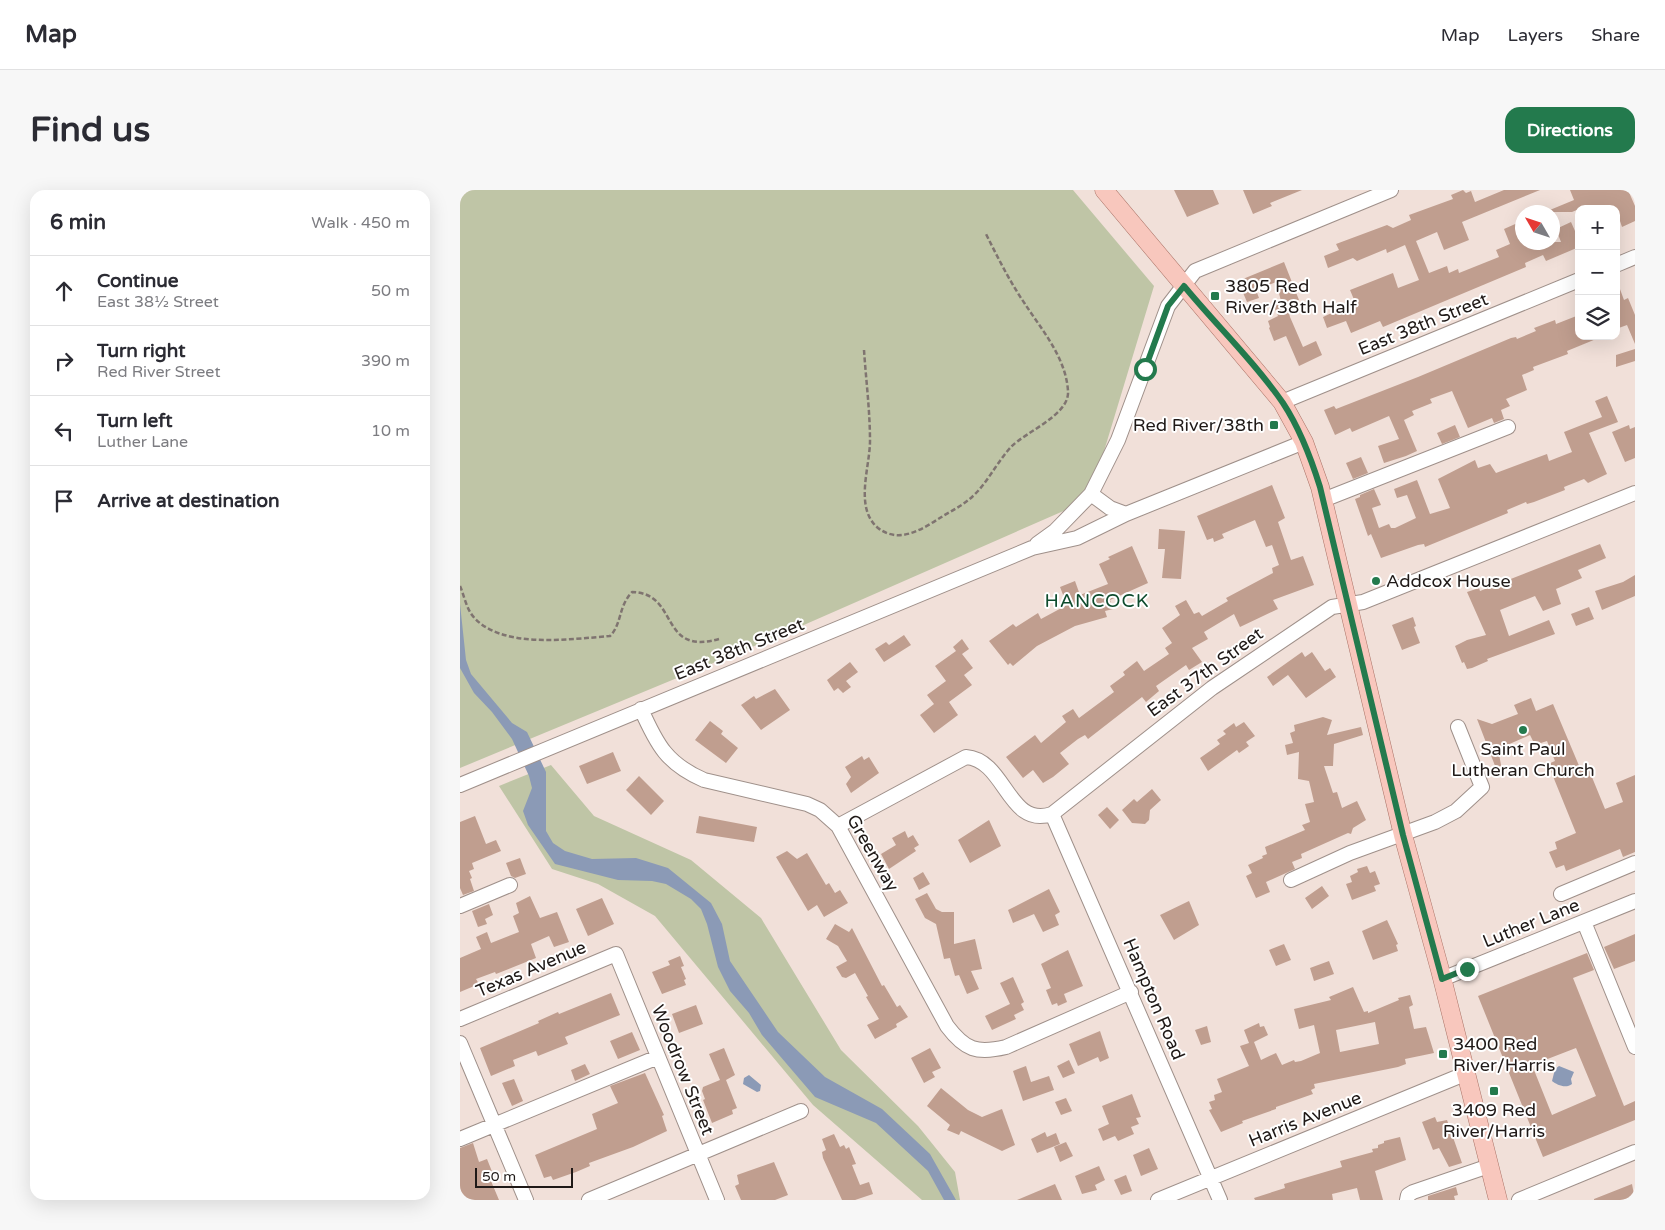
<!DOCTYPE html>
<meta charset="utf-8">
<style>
body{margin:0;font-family:"Varela Round",sans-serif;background:#f7f7f7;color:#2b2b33}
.controls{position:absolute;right:15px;top:15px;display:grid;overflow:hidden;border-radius:10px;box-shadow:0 5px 20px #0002}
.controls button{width:45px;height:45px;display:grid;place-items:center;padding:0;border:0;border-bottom:1px solid #e1e1e2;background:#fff;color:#2b2b33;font:25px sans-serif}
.compass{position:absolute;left:1055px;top:15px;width:45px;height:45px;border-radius:50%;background:#fff;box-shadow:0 5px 20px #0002;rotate:309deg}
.scale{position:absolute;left:15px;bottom:12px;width:98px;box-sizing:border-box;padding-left:5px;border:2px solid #1f1917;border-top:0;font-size:14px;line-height:18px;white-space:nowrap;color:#1f1917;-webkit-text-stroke:4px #fff;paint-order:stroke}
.stop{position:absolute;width:15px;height:15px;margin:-11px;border:4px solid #237a4d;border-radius:50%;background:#fff}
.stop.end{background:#237a4d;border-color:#fff;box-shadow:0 1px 5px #0008}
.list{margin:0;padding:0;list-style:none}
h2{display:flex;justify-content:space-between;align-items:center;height:65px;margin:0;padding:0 20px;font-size:21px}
h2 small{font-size:16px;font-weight:400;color:#7c7c81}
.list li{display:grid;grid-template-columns:32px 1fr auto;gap:15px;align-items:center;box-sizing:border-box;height:70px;padding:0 20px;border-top:1px solid #e1e1e2}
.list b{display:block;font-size:19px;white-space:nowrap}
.list p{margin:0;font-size:16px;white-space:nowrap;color:#7c7c81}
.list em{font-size:16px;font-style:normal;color:#7c7c81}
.icon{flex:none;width:28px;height:28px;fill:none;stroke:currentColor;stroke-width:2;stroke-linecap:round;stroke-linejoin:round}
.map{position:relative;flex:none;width:1175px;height:1010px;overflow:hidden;border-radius:15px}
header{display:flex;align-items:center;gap:30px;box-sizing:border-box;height:70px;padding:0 25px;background:#fff;border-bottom:1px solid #e1e1e2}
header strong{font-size:24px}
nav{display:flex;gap:28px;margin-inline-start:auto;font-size:18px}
.intro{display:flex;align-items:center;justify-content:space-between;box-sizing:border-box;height:120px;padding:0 30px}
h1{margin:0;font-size:35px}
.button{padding:12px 22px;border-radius:15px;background:#237a4d;color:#fff;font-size:18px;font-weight:700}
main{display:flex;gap:30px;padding:0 30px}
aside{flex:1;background:#fff;border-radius:15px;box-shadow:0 5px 20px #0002}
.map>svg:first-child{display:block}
</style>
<header>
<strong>Map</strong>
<nav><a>Map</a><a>Layers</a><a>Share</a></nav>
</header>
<div class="intro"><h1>Find us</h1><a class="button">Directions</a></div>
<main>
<aside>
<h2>6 min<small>Walk · 450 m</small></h2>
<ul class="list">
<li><svg class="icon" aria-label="ahead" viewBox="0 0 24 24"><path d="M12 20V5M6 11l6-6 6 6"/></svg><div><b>Continue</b><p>East 38½ Street</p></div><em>50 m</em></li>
<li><svg class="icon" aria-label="right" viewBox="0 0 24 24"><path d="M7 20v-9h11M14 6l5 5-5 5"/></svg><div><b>Turn right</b><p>Red River Street</p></div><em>390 m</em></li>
<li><svg class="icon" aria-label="left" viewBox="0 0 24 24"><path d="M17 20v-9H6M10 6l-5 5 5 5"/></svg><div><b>Turn left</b><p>Luther Lane</p></div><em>10 m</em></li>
<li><svg class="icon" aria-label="arrive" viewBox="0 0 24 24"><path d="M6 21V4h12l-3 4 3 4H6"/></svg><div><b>Arrive at destination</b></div></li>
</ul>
</aside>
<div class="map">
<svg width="1175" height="1010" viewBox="0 0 1175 1010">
<rect width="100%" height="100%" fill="#f1e0d9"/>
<path fill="#bfc5a6" d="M0,0H613L694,96L631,304L624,312L321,445L0,578Z
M91,575L134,626L231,670L301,728L381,860L458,936L495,982L500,1010H462L353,915L195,726L138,694L92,679L39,596Z"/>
<path fill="#8b9ab6" d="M0,414L6,470L11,484L52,533L67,542L86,582V641L93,653L105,661L132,669L176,668L208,678L251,713L262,734L270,771L318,842L365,887L422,919L470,964L496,1010H484L468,981L416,933L355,907L302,845L289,823L270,801L258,777L247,734L241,719L231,709L206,694L192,691L158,690L95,674L68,635L63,621L72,598L69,586L52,549L32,522L14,503L0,478Z
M1099,876L1114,882L1111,889L1112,894C1106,899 1097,895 1092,891L1095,879Z
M289,885L301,895L300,901L297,902L283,894L284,888Z"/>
<path fill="#c09e8f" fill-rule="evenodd" d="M714,0H753L759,14L727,27Z
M783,0H842L810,13L812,16L793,24Z
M1003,0L1006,3L1011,1L1015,12L1044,0H1080L1002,32L1009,50L984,60L977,42L956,51L969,83L987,76L989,83L998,79L999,83L1039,67L1036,60L1050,54L1044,39L1062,31V52H1101L1096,39L1111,32L1119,50V57L1086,71L1083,65L1065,73L1066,77L923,137L920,131L891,143L886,131L867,138L863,127L895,112L890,100L933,83L938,98L959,90L945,55L927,63L926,59L897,71L893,68L868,78L864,66L879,60L876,54L927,35L933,38L951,30L949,25L993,9L991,5Z
M1110,0H1168L1175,16V31L1162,37L1156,19H1119L1112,22H1085L1114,10Z
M824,72L839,110L827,115L830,127L843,157L856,151L862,165L839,176L826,146L814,151L809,138L810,137L808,131L818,126L813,114L821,111L816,92L796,100L799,108L787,112L778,91Z
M1157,91L1164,110L1168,108L1175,125V154L1167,135L1156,139Z
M1119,125V146L1141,147L1107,161L1108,164L1073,177L1074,180L1062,185L1067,200L1046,209L1050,216L1041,220L1044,229L1034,233L1032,228L1008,238L992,201L970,209L972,213L952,221L954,225L944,230L957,261L946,266L924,273L918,256L939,249L929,226L892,242L890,238L875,245L864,220L874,216L876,219L958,187L1051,148L1056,147L1057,149L1076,141L1074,138L1095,130L1096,134Z
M1175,159V171L1156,177V165Z
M1147,206L1158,232L1129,243L1147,284L1128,293L1124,289L1104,297L1105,300L1074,312L1067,314L1066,312L1047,320L1048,323L965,357L964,354L958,355L921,368L911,344L908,346L895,309L900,307V305L914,299L921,315L912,318L919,338L929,334L931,338H935L956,328L947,305L937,308L934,299L957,290L970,324L990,318L978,289L1015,270L1018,278L1030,274L1036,283L1087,264L1089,271L1112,262L1104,242L1142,227L1135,211Z
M995,235L1000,247L982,254L977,243Z
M1169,235L1170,239L1175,237V268L1165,272L1152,242Z
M901,267L908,283L893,289L886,273Z
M812,295L825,328L818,332L831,370L843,366L854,395L813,410L818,419L780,437L774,424L744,442L748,449L732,458L742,472L729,480L726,475L696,496L699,501L686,512L682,507L628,549L625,545L618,549L600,563L609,574L593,587L583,593L573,580L563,588L546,567L575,545L581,553L606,532L602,526L613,519L619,528L654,502L650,496L665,485L663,482L677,471L684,481L709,464L705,458L712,453L702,438L720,425L715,416L726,410L734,424L739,422L742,426L768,411L766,408L813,383L812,378L819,375L812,355L806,357L795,330L762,344L764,348L754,352L753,348L747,350L737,326Z
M699,339L725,341L721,389L702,388L705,359H698Z
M1140,354L1146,368L1118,380L1122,388L1096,399L1101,414L1083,421L1075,406L1040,420L1049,446L1089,430L1095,444L1027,469L1028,471L1012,478L1007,479L1004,472L1002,473L995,456L1007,450L1026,445L1007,402L1019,398L1020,401Z
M672,356L688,393L650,410L653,419L645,421L647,427L615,436L577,456L553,476L550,473L548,475L529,451L553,434L556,437L578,423L581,429L607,415L600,397L615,391L620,405L648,394L639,374L650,369L648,367Z
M1175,385V406L1142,420L1135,401L1163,392Z
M1129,417L1134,429L1116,436L1111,424Z
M953,427L956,436L954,437L960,453L942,460L932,435Z
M444,445L451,455L424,472L415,459L426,452L429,455Z
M502,449L509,459L502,464L513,478L504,485L512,495L489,512L498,525L474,543L460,525L474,514L467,505L486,491L475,476L496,461L493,457Z
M842,462L845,467L852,462L865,481L870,478L876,487L846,508L828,485L813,496L807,487Z
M390,472L398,482L386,491L391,497L383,503L378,498L374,501L367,490Z
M315,499L330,520L301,540L281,515L294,506L296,509Z
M1071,508L1076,521L1093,514L1120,578L1127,575L1145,619L1163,612L1156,593L1175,585V662L1163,667L1160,659L1106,681L1104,675L1096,678L1089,662L1097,659L1095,652L1116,643L1088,574L1095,571L1087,551L1075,555L1070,545L1038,559L1042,580L1037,581L1017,529L1032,534L1058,524L1054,515Z
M863,527L872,530L867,545L901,537L903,545L874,554L873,576H864L873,603L877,602L882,618L897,611L906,630L893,638L891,644L888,643L841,664L842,668L832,672L835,679L806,692L810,702L796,708L786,686L792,683L788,675L803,668L802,666L807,664L805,657L845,640L842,635L850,632L845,614L854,612L849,591L838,589L839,562L827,565L825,555L833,553L830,543L835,541L834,535Z
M250,531L263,541L261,544L278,558L266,573L235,550Z
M784,532L795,546L786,552L789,556L779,563L777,560L748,581L740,568L760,554L757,550L766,544L763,541L774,533L776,537Z
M153,562L161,581L127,594L119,576Z
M402,566L404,570L409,567L419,583L391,603L386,594L391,587L385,577Z
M179,586L204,611L191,625L166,600Z
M692,599L701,610L690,620L689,630L685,634L672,633L662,620L674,609L677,612Z
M647,617L659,630L650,639L638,625Z
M15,626L26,654L36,650L41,661L12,673L14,679L9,681L12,688L10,689L14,701L3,705L0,698V632Z
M239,626L297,637L294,652L236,643Z
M529,630L541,656L510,673L498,650Z
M445,641L448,648L453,645L459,655L454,658L456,661L429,679L421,664L436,655L432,648Z
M327,661L337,669L347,663L366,695L369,693L375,703L380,700L388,713L364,727L357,715L348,721L316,667Z
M60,668L66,684L55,688L51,686L46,673Z
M907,676L910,683L915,681L920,694L914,696L916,701L892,710L886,694L892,692L890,686L898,682L897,679Z
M463,682L470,694L459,700L453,688Z
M862,696L869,706L852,719L845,708Z
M589,699L600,722L595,725L599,735L583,742L574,724L553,733L548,720Z
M467,703L476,719L482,722H494V754L515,749L522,779L511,781L519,799L507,804L499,785L495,786L490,768L484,769L476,734L465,728L455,709Z
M70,706L80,728L97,722L109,752L94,757L89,746L71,754L76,768L36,784L35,782L16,789L19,794L0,802V768L21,759L16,747L27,742L31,753L59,742L53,726L59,723L56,713Z
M142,708L154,734L128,746L116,719Z
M729,711L739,735L714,750L700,725Z
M29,714L33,725L25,729L27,734L18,737L12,721Z
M927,730L938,754L936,755L938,761L913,770L902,741Z
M375,734L389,742L392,738L422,796L424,795L437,817L440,815L448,827L436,834L437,837L415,849L407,835L419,829L406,807L408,806L395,783L386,788L382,787L376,777L387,771L378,756L366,749Z
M1175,744V771L1154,779L1144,757Z
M824,754L831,770L816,776L809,760Z
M608,760L623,796L604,804L607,812L598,816L597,813L592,815L586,800L591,798L581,774Z
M1127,763L1134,780L1113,788L1164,916L1175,911V930L1083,967L1018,806ZM1116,858L1136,906L1092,925L1072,875Z
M220,766L224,776L221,777L226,789L224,790L226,795L202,804L192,782L210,775L208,771Z
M869,771L874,784L854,791L850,778Z
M553,787L564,812L561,814L564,820L554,825L556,829L532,840L525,826L550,814L540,793Z
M893,797L904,822L908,821V823L939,810L938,808L950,805L953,815L949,817L954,839L966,837L974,863L945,869L946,874L938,877L854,894L855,898L851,900L853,904L816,917V919L782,931L783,933L761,942L749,920L752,919L749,912L755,910L754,905L762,902L757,889L789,876L780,856L789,853L784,840L799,833L800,837L804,836L808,845L794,852L801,870L816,863L822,875L834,870L835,872L841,871L860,863L854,835L839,839L834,819L871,810L869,807ZM915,832L919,854L880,862L876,840Z
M151,803L160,825L105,847L108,854L78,866L76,861L53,870L55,876L31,886L20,858L79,833L78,831L98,822L99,824Z
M236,815L243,834L219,843L212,824Z
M747,836L751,852L741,855L735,840Z
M640,841L649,868L640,872L638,867L618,876L609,854Z
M172,842L180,860L158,869L150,851Z
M264,858L275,885L266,890L277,918L272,920L273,924L252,933L243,910L245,909L242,901L243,897L260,890L249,864Z
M470,858L481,878L472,882L475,887L464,893L451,868Z
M609,870L615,883L603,888L597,876Z
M125,874L130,884L115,891L111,880Z
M566,876L571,892L589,886L594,900L563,911L553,881Z
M185,883L204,925L202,926L207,941L173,957L129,973L130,976L116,982L93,990L91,986L84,988L75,965L137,939L132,924L158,913L150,896Z
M54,889L63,911L52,916L42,893Z
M481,898L508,920L522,927L542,919L555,955L542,961L501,941L499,945L487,940L490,935L467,916Z
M672,904L681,927L676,928L679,934L671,937L674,944L658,951L655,946L643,951L638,939L649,934L642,916Z
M606,908L612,921L601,925L595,912Z
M975,927L977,932L987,930L1002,973L989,977L979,958L973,960L962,932Z
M585,942L587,947L596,943L600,954L577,963L571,949Z
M374,944L380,957L384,955L386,959L389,957L396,974L392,975L400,995L409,992L413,1004L395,1010H382L363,968L362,962L366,960L362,949Z
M940,947L946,970L915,981L923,1010H900L897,998L872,1004L873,1010H795L794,1008L825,998L824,994L882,977L880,971L913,962L912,959L918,958V955L924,953V951Z
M606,952L613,966L600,972L594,957Z
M13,953L19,972L27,969L35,989L31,991L39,1010H0V958Z
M689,958L698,979L681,986L673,965Z
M314,972L328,1005L315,1010H281L275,996L279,994L277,985Z
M639,976L645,990L635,995L637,1000L622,1004L615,986Z
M666,985L672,1001L661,1005L654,990Z
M595,994L602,1010H557Z
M1172,994L1175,1010H1134V1009Z
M996,997L998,1005L994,1006L995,1010H968V1006Z"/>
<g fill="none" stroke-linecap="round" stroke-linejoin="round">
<g stroke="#9f908a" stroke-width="16">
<path id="minor" d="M1156,75L1175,67
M822,212L1119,90
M631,304L650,318L666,324
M863,310L1048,237
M577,354L595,341L631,304L658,250L708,116L735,81L931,0
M181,519C197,555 207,574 244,590L347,614L360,620L378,636L487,836C505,860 517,864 546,857L671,802
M0,595L572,358L617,348L666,324L844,252
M592,624L760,1010
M378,636L506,567C546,570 548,639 592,624L752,498L872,417L903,412L1175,303
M831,690L890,663L975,632L996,621L1022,597L998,537
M1101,704L1175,673
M0,716L50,695
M1124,732L1175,857
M982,789L1175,711
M0,829L156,764L257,1010
M0,853L66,1010
M0,949L198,867
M129,1010L341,921
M698,1010L1007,883
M947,1010L948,1005L953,1002L1029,976
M1059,1010L1175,962"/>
</g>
<g stroke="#a97266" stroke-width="19">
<path id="major" d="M644,0L822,212L844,252L860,297L943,645L980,780L1038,1010"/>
</g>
<path stroke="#7f7470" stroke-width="2.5" stroke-dasharray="5 2.5" stroke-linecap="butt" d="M404,160C406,190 410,221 410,251C410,277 394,318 418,338C440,355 464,338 483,326C495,319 507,313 517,302C530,288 538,271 551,257C565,242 610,225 608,201C606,168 582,140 565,114C550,92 538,68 526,44
M0,396C4,405 6,417 12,425C39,460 111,449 150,446C162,434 158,417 172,402C220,403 198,466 259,449"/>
<use href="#minor" stroke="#fff" stroke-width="14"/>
<use href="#major" stroke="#f8c7bd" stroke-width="18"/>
</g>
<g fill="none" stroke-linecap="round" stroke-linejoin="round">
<path stroke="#237a4d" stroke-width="6" d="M685,179L708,116L724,96C756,135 794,171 823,213C840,239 851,268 860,297L943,645L982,789L1007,779"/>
</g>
<g fill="#237a4d" stroke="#fff" stroke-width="2">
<rect x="750" y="101" width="10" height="10" rx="2.5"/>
<rect x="809" y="230" width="10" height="10" rx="2.5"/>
<circle cx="916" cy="391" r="5"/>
<circle cx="1063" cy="540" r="5"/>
<rect x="978" y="859" width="10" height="10" rx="2.5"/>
<rect x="1029" y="896" width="10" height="10" rx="2.5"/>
</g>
<g text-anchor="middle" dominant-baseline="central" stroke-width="4" stroke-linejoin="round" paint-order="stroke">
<g font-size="18" fill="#1f1917" stroke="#fff" text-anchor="start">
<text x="765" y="96">3805 Red<tspan x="765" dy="21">River/38th Half</tspan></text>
<text x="804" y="235" text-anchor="end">Red River/38th</text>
<text x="926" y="391">Addcox House</text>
<text x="1063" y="559" text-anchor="middle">Saint Paul<tspan x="1063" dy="21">Lutheran Church</tspan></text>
<text x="993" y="854">3400 Red<tspan x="993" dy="21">River/Harris</tspan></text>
<text x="1034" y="920" text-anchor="middle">3409 Red<tspan x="1034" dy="21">River/Harris</tspan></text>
</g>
<g font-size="18" fill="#1f1917" stroke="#fff">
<text transform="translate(963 134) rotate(-22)">East 38th Street</text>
<text transform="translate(279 459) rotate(-22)">East 38th Street</text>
<text transform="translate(745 482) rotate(-36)">East 37th Street</text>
<text transform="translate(413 663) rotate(60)">Greenway</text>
<text transform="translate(1071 733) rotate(-22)">Luther Lane</text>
<text transform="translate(71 779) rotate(-23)">Texas Avenue</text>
<text transform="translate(694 809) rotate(67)">Hampton Road</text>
<text transform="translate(223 880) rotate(68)">Woodrow Street</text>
<text transform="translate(845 929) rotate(-22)">Harris Avenue</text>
</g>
<g font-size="19" letter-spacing="1" fill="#0e4b2d" stroke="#fff">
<text x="637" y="411">HANCOCK</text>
</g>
</g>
</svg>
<div class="controls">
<button>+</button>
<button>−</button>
<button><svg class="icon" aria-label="layers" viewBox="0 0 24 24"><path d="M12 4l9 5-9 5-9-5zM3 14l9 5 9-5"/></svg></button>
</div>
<svg class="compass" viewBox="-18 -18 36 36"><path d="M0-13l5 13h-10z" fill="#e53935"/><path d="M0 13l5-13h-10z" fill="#7c7c81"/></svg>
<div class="scale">50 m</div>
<div class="stop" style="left:685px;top:179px"></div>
<div class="stop end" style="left:1007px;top:779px"></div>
</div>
</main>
